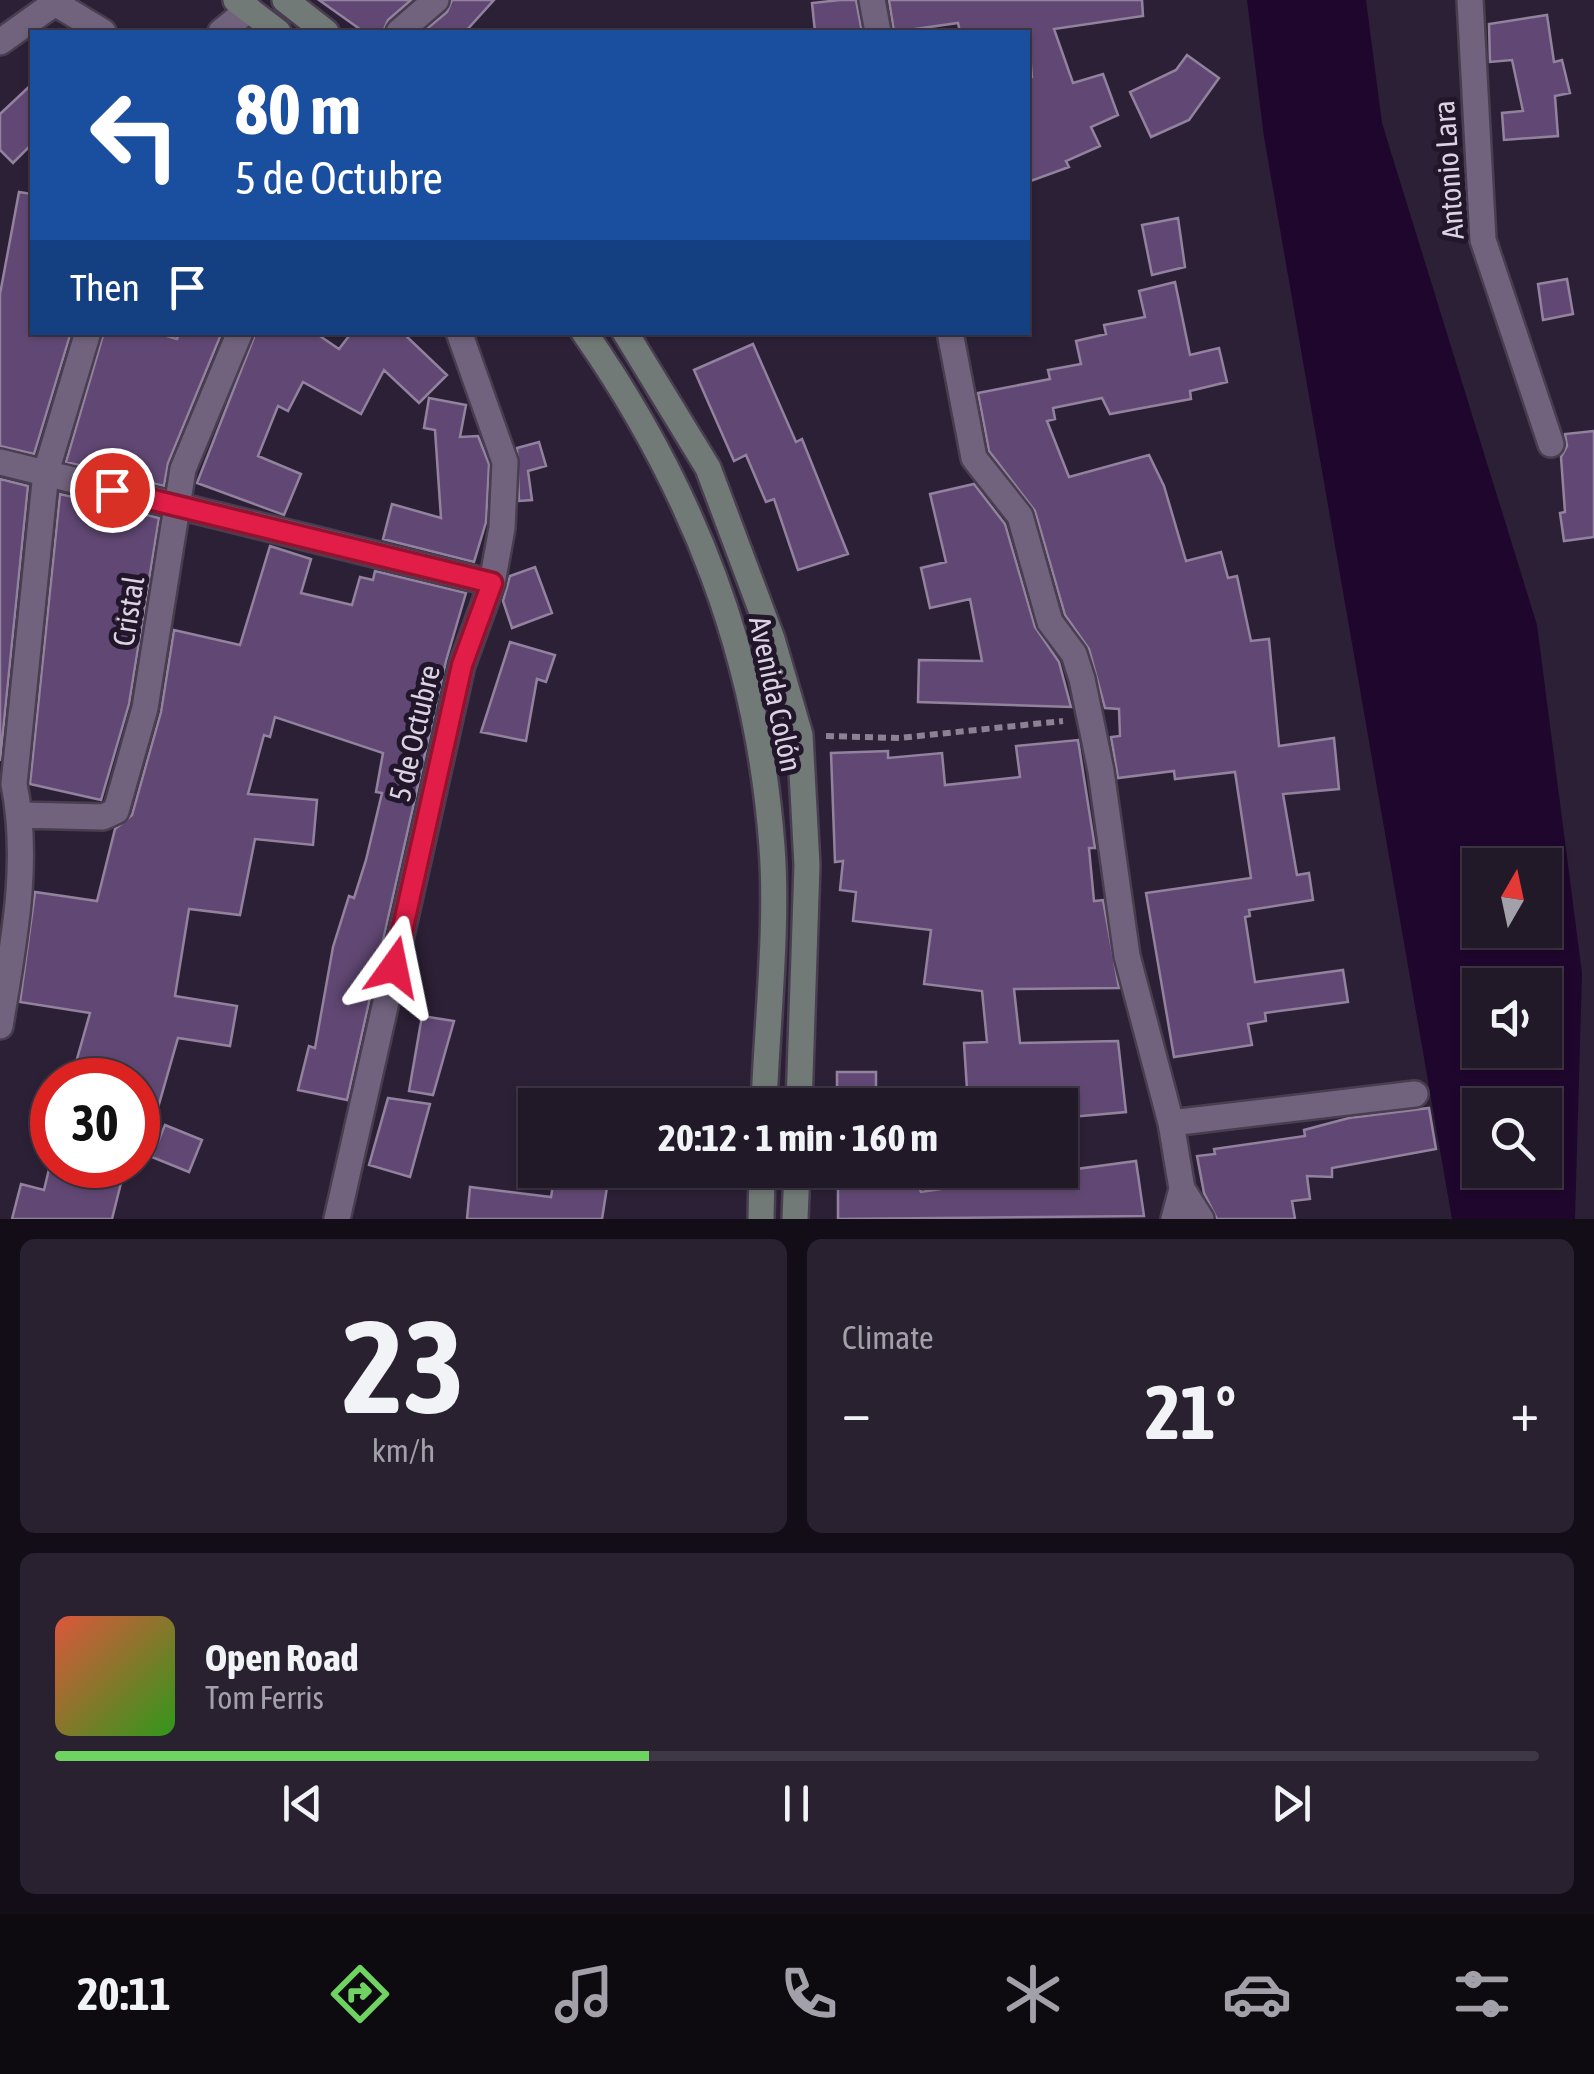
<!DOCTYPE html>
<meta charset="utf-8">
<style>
:root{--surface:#211828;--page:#292130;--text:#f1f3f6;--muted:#a2a0a8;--line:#3e3745;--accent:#6ed360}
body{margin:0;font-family:"Asap Condensed",sans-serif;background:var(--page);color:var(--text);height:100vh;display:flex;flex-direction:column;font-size:38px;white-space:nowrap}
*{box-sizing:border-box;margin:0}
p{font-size:32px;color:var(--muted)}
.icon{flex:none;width:55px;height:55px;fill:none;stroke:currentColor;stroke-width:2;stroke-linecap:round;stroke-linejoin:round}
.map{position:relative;height:1219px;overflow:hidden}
.sheet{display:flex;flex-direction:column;gap:20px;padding:20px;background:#120d16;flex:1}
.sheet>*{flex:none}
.hud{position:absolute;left:30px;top:30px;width:1000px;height:305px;border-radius:0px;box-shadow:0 2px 8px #0004,0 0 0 2px var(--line);background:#1a4fa0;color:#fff;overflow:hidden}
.needle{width:65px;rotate:9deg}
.buttons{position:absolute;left:1462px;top:848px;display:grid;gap:20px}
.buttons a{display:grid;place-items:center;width:100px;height:100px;border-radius:0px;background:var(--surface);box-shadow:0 2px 8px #0004,0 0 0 2px var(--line);font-size:50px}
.speed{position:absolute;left:30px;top:1058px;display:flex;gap:20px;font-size:50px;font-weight:700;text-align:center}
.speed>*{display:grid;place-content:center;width:130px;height:130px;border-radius:50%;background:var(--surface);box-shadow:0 2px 8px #0004,0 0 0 2px var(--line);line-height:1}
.speed .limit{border:15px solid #d22;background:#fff;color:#111}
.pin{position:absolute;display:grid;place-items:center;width:85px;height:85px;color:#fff;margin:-42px;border:5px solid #fff;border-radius:50%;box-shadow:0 2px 10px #0007}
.me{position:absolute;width:110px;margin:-55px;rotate:12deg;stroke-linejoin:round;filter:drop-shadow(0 0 8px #0008)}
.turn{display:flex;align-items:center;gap:35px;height:210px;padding:0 40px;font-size:45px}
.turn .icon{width:130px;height:130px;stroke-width:2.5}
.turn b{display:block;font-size:70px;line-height:85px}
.then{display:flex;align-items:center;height:95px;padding:0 40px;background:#0003;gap:20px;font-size:38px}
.big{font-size:75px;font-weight:700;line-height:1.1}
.sheet .tile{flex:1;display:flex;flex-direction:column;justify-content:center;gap:15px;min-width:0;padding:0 35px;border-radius:15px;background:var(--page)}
.sheet .dial{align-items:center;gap:0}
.dial b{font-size:130px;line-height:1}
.song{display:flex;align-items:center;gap:30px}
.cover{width:120px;height:120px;border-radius:15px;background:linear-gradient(135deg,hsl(10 70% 55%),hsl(110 70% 35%))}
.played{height:10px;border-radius:5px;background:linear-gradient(90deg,var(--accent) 40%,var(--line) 40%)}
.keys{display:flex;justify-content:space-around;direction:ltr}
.heat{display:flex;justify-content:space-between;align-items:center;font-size:55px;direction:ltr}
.sheet .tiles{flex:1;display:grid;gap:20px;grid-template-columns:1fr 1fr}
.tile:last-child{grid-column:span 2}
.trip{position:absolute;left:518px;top:1088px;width:560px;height:100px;border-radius:0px;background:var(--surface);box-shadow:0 2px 8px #0004,0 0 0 2px var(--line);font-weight:700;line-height:100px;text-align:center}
.dock{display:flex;height:160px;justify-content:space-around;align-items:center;background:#0d0a10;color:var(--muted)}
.dock .icon{width:70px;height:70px}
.dock .selected{color:var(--accent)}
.dock b{font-size:45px;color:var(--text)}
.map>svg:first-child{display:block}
.water{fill:#1f062d;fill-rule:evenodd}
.building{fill:#614874;stroke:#92829e;stroke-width:2.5}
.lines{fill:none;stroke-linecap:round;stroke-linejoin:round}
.minor-casing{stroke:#483e50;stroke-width:30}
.secondary-casing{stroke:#483e50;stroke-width:30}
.path{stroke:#8c8294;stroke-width:6;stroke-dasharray:8 5;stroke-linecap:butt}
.minor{stroke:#71637d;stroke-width:25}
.secondary{stroke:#717a77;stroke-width:25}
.route-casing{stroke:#92132f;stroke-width:25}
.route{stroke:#e11d48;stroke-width:18}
.labels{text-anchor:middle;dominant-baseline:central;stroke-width:10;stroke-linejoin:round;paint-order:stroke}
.street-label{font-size:30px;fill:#dbd3e1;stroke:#22162b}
</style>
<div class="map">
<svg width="1594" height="1219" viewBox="0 0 1594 1219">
<rect width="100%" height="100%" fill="#2c2036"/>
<path class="water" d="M1247,0H1366L1382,123L1537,625L1582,973L1575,1219H1452L1264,137ZM1480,865H1545V930H1480ZM1480,985H1545V1050H1480ZM1480,1105H1545V1170H1480Z"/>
<path class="building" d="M319,0H411L388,20L383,32H364Z
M452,0H494L465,32H423L447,12Z
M840,0H856L862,32H815L812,3Z
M889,0H1142L1143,16L1054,29L1073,83L1103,74L1118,115L1091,127L1100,146L1066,161L1069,167L1028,182V79L1032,77L1028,32H960L958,23L894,32Z
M1547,15L1554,62L1562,60L1570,93L1555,96L1558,136L1504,140L1502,113L1523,111L1512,60L1490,62L1489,24Z
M1187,55L1219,78L1189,120L1151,137L1130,92L1176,70Z
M32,84V144L13,163L0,150V114Z
M19,192L32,194V332H71L34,454L0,446V294Z
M1178,218L1185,267L1152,275L1142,225Z
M1567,279L1573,314L1543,320L1538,284Z
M1175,282L1190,355L1219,348L1227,382L1190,391L1191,399L1110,414L1102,398L1053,408L1055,419L1047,421L1069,477L1149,455L1164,486L1186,561L1221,552L1228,578L1237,576L1251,641L1269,639L1279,746L1334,738L1339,789L1283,794L1297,875L1309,873L1313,900L1249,910L1250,916L1245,917L1255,982L1343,970L1348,1002L1265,1013L1266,1021L1248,1024L1252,1045L1174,1057L1146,893L1251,878L1235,772L1175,779L1174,771L1118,778L1111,737L1120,736L1119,709L1105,708L1089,649L1065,615L1035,511L989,451L978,393L1050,379L1048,370L1081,364L1076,341L1106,334L1104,325L1145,317L1139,291Z
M104,332H153L177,339L180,332H222L168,463L164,486L66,462Z
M256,332H314L339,349L352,332H402L447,375L419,403L384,370L361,414L303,382L288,411L278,406L258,456L301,474L284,515L197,483Z
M753,344L796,442L802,439L848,554L798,570L774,499L766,502L746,455L734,461L694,370Z
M429,398L466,405L460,437L478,436L489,464L486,522L474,562L383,539L392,504L441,518L435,430L424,428Z
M1594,431V537L1564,541L1560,513L1565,512L1561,457L1567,446L1565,434Z
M539,442L546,466L528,471L532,500L519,501L517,448Z
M0,479L28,486L0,761Z
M974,484L1005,524L1035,627L1059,662L1071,707L918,702L919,660L982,661L970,599L930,608L921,568L946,562L930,494Z
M60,494L159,518L129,704L101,800L30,784Z
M270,546L311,559L301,593L352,605L360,577L373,580L375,571L466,593L446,661L347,1100L298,1090L309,1046L315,1048L333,947L349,896L354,898L366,860L382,793L376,792L383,753L275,717L270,737L264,735L248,794L317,800L313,845L255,839L240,915L189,909L175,996L237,1006L230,1046L178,1038L145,1153L138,1152V1080H71L90,1013L20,1002L35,892L97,901L115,829L132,815L161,712L174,630L240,645Z
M535,567L552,613L512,628L503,601L510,576Z
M510,642L555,655L546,682L537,679L526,741L481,732Z
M1078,740L1095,848H1089L1094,901L1103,900L1119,988L1014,989L1020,1043L1118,1041L1126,1112L1060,1118V1105H968L964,1043L987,1042L982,991L924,984L931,930L853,921L856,892L840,890L843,861L835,862L831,753L888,751V758L942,753L945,785L1020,777L1016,746Z
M422,1016L454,1021L433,1095L409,1091Z
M837,1072H876V1105H837Z
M388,1098L430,1104L410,1177L369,1165Z
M1429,1108L1436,1149L1332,1168V1177L1307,1176L1310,1199L1292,1201L1295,1219H1217L1204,1193L1197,1156L1215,1154L1214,1149L1305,1136L1304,1130L1349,1118Z
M165,1125L202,1140L189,1172L152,1157Z
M1136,1161L1144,1216L838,1219V1174L914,1176L921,1192L969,1185L967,1175L990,1170H1038L1039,1174Z
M50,1165H83L123,1175L112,1219H12L21,1184L44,1190Z
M555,1173L608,1181L602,1219H467L470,1187L551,1197Z"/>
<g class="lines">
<g class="minor-casing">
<path id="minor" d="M872,0L878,32
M1470,0L1483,240L1551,444
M55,3L103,32
M221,32L249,9
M399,32L436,0
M0,42L59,0
M459,332L505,462L502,528L492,583
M950,332L974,458L1020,516L1050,622L1074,654L1082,679L1101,771L1127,956L1171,1123L1182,1189L1174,1219
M0,462L492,583L462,665L337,1219
M20,815L103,817L116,811L145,708L183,469L240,332
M0,1026C13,946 30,864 14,784L46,472L88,332
M1171,1123L1415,1094
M1182,1189L1201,1219"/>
</g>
<g class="secondary-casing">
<path id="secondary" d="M236,0L278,32
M285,0L326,32
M584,332C693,488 758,656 772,847C778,926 767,1024 764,1105
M625,332L708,468L772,639L800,735L807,865L799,1105
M761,1219L762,1170
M795,1219L797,1170"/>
</g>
<path class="path" d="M826,736L899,738L1063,721"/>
<use href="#minor" class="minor"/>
<use href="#secondary" class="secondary"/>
</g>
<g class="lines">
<g class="route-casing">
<path id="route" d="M112,490L492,583L462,665L394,967"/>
</g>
<use href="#route" class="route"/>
</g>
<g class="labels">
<g class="street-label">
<text transform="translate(1448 170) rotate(-94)">Antonio Lara</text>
<text transform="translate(128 611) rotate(-81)">Cristal</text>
<text transform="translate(776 694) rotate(78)">Avenida Colón</text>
<text transform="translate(414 733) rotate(-77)">5 de Octubre</text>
</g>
</g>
</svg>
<div class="buttons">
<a><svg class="needle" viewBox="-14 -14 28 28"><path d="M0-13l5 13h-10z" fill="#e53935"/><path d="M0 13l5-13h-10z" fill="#a2a0a8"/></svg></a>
<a><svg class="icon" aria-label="sound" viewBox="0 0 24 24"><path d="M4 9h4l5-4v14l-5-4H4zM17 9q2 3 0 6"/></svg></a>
<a><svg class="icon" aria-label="search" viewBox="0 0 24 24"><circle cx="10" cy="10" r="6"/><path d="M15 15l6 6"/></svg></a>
</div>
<div class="speed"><div class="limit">30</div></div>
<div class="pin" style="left:112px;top:490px;background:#d93025"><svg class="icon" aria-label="arrive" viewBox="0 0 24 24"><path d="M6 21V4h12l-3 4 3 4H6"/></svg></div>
<svg class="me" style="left:394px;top:967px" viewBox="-20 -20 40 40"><path d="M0-17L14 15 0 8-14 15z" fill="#e11d48" stroke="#fff" stroke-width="4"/></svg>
<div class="trip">20:12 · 1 min · 160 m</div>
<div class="hud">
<div class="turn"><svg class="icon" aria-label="left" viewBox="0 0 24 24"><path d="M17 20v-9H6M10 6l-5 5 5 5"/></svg><div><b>80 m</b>5 de Octubre</div></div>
<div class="then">Then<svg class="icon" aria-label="arrive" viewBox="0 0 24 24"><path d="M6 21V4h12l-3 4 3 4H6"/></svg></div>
</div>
</div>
<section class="sheet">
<div class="tiles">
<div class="tile dial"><b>23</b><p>km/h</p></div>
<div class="tile"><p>Climate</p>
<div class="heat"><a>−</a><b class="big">21°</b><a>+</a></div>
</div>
<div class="tile">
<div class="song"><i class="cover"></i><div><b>Open Road</b><p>Tom Ferris</p></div></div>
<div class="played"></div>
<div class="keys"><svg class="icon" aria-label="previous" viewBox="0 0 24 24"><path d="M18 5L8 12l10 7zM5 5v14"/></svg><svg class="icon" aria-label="pause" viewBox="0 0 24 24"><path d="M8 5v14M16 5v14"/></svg><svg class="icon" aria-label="next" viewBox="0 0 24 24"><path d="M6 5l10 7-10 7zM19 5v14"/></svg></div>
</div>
</div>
</section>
<nav class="dock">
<b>20:11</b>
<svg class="icon selected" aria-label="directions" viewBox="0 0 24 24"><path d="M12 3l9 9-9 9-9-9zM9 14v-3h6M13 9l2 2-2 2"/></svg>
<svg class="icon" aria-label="music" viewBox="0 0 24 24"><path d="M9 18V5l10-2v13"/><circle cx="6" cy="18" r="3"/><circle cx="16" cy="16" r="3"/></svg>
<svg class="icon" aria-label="phone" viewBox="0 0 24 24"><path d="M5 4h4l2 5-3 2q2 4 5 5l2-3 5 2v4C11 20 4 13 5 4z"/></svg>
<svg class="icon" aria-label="climate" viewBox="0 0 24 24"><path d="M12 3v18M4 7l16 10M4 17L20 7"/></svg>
<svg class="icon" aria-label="car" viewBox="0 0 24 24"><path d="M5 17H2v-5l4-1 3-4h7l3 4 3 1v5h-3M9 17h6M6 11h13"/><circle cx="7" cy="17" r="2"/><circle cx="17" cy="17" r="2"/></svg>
<svg class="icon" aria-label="filters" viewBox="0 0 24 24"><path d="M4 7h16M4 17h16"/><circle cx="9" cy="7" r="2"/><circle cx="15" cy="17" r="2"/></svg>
</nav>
